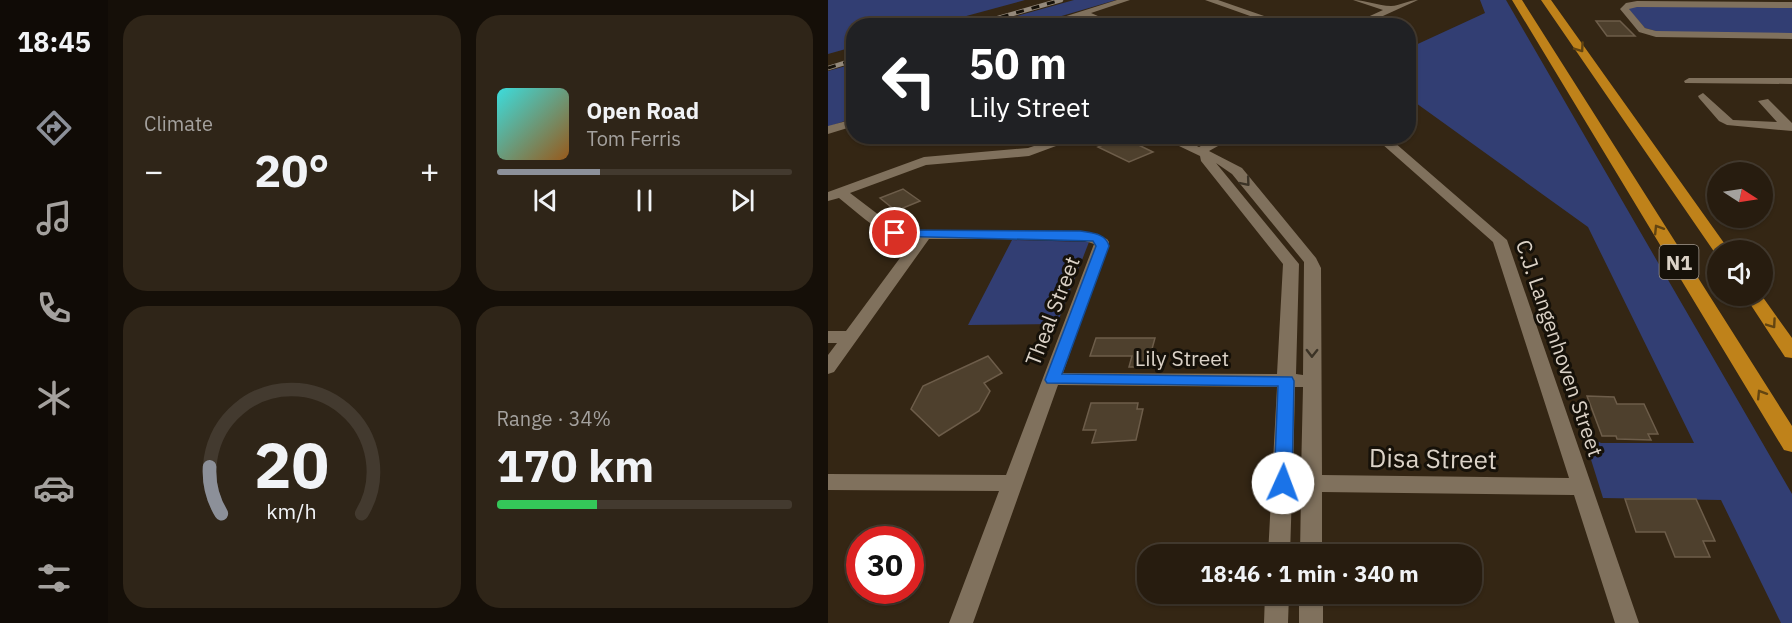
<!DOCTYPE html>
<meta charset="utf-8">
<style>
:root{--surface:#271c0f;--page:#2f2518;--text:#f1f3f6;--muted:#a4a19e;--line:#433a2f;--accent:#8c9099}
body{margin:0;font-family:"IBM Plex Sans",sans-serif;background:var(--page);color:var(--text);height:100vh;display:flex;flex-direction:column;font-size:22px;white-space:nowrap}
*{box-sizing:border-box;margin:0}
p{font-size:20px;color:var(--muted)}
.icon{flex:none;width:33px;height:33px;fill:none;stroke:currentColor;stroke-width:2;stroke-linecap:round;stroke-linejoin:round}
.map{position:relative;flex:1;overflow:hidden}
.side{display:flex;flex-direction:column;gap:15px;padding:15px;background:#150f08;width:720px}
.side>*{flex:none}
.banner{position:absolute;left:18px;top:18px;width:570px;height:126px;border-radius:24px;box-shadow:0 2px 4px #0004,0 0 0 2px var(--line);background:#202124;color:#fff;overflow:hidden}
.needle{width:39px;rotate:102deg}
.buttons{position:absolute;left:879px;top:162px;display:grid;gap:12px}
.buttons a{display:grid;place-items:center;width:66px;height:66px;border-radius:50%;background:var(--surface);box-shadow:0 2px 4px #0004,0 0 0 2px var(--line);font-size:30px}
.speed{position:absolute;left:18px;top:526px;display:flex;gap:12px;font-size:30px;font-weight:700;text-align:center}
.speed>*{display:grid;place-content:center;width:78px;height:78px;border-radius:50%;background:var(--surface);box-shadow:0 2px 4px #0004,0 0 0 2px var(--line);line-height:1}
.speed .limit{border:9px solid #d22;background:#fff;color:#111}
.pin{position:absolute;display:grid;place-items:center;width:51px;height:51px;color:#fff;margin:-26px;border:3px solid #fff;border-radius:50%;box-shadow:0 2px 6px #0007}
.me{position:absolute;width:66px;margin:-33px;rotate:2deg;stroke-linejoin:round;filter:drop-shadow(0 0 4px #0008)}
.turn{display:flex;align-items:center;gap:21px;height:126px;padding:0 24px;font-size:27px}
.turn .icon{width:78px;height:78px;stroke-width:2.5}
.turn b{display:block;font-size:42px;line-height:51px}
.big{font-size:45px;font-weight:700;line-height:1.1}
.side .widget{flex:1;display:flex;flex-direction:column;justify-content:center;gap:9px;min-width:0;padding:0 21px;border-radius:24px;background:var(--page)}
.side .dial{align-items:center;gap:0}
.dial svg{height:156px;overflow:visible;fill:none;stroke:var(--line);stroke-width:7;stroke-linecap:round;text-anchor:middle}
.dial text{fill:var(--text);stroke:none}
.song{display:flex;align-items:center;gap:18px}
.cover{width:72px;height:72px;border-radius:9px;background:linear-gradient(135deg,hsl(180 70% 55%),hsl(30 70% 35%))}
.played{height:6px;border-radius:3px;background:linear-gradient(90deg,var(--accent) 35%,var(--line) 35%)}
.keys{display:flex;justify-content:space-around;direction:ltr}
.heat{display:flex;justify-content:space-between;align-items:center;font-size:33px;direction:ltr}
.charge{height:9px;border-radius:4px;background:linear-gradient(90deg,#34c759 34%,var(--line) 0)}
.side .tiles{flex:1;display:grid;gap:15px;grid-template-columns:repeat(2,1fr)}
.trip{position:absolute;left:309px;top:544px;width:345px;height:60px;border-radius:24px;background:var(--surface);box-shadow:0 2px 4px #0004,0 0 0 2px var(--line);font-weight:700;line-height:60px;text-align:center}
main{display:flex;flex:1;min-height:0}
.menu{display:flex;flex-direction:column;width:108px;justify-content:space-around;align-items:center;background:#100b06;color:var(--muted)}
.menu .icon{width:42px;height:42px}
.menu .on{color:var(--accent)}
.menu b{font-size:27px;color:var(--text)}
.map>svg:first-child{display:block}
.green{fill:#323e73}
.building{fill:#4e402d;stroke:#6d5d4a;stroke-width:1.5}
.lines{fill:none;stroke-linecap:round;stroke-linejoin:round}
.minor{fill:#80715d;fill-rule:evenodd}
.motorway{fill:#bf821a;fill-rule:evenodd}
.rail-casing{stroke:#94897b;stroke-width:4.5}
.rail{stroke:#161109;stroke-width:3;stroke-dasharray:8;stroke-linecap:butt}
.oneway{stroke:#624411}
.oneway2{stroke:#3b3326}
.route{fill:#1a73e8;stroke:#114b97;stroke-width:1.5}
.labels{text-anchor:middle;dominant-baseline:central;stroke-width:6;stroke-linejoin:round;paint-order:stroke}
.shield{fill:#161109;stroke:#a0988e;stroke-width:1.5}
.shield-label{font-size:20px;font-weight:bold;fill:#dbd2c7}
.street-label{font-size:21px;fill:#dbd2c7;stroke:#161109}
.near-street-label{font-size:26px;fill:#dbd2c7;stroke:#161109}
</style>
<main>
<nav class="menu">
<b>18:45</b>
<svg class="icon on" aria-label="directions" viewBox="0 0 24 24"><path d="M12 3l9 9-9 9-9-9zM9 14v-3h6M13 9l2 2-2 2"/></svg>
<svg class="icon" aria-label="music" viewBox="0 0 24 24"><path d="M9 18V5l10-2v13"/><circle cx="6" cy="18" r="3"/><circle cx="16" cy="16" r="3"/></svg>
<svg class="icon" aria-label="phone" viewBox="0 0 24 24"><path d="M5 4h4l2 5-3 2q2 4 5 5l2-3 5 2v4C11 20 4 13 5 4z"/></svg>
<svg class="icon" aria-label="climate" viewBox="0 0 24 24"><path d="M12 3v18M4 7l16 10M4 17L20 7"/></svg>
<svg class="icon" aria-label="car" viewBox="0 0 24 24"><path d="M5 17H2v-5l4-1 3-4h7l3 4 3 1v5h-3M9 17h6M6 11h13"/><circle cx="7" cy="17" r="2"/><circle cx="17" cy="17" r="2"/></svg>
<svg class="icon" aria-label="filters" viewBox="0 0 24 24"><path d="M4 7h16M4 17h16"/><circle cx="9" cy="7" r="2"/><circle cx="15" cy="17" r="2"/></svg>
</nav>
<section class="side">
<div class="tiles">
<div class="widget"><p>Climate</p>
<div class="heat"><a>−</a><b class="big">20°</b><a>+</a></div>
</div>
<div class="widget">
<div class="song"><i class="cover"></i><div><b>Open Road</b><p>Tom Ferris</p></div></div>
<div class="played"></div>
<div class="keys"><svg class="icon" aria-label="previous" viewBox="0 0 24 24"><path d="M18 5L8 12l10 7zM5 5v14"/></svg><svg class="icon" aria-label="pause" viewBox="0 0 24 24"><path d="M8 5v14M16 5v14"/></svg><svg class="icon" aria-label="next" viewBox="0 0 24 24"><path d="M6 5l10 7-10 7zM19 5v14"/></svg></div>
</div>
<div class="widget dial"><svg viewBox="0 0 100 80">
<path d="M14 69A42 42 0 1 1 86 69"/>
<path d="M14 69A42 42 0 0 1 8 45" stroke="#8c9099"/>
<text x="50" y="56" font-size="32" font-weight="700">20</text>
<text x="50" y="72" font-size="11">km/h</text>
</svg></div>
<div class="widget"><p>Range · 34%</p><b class="big">170 km</b><div class="charge"></div></div>
</div>
</section>
<div class="map">
<svg width="964" height="623" viewBox="0 0 964 623">
<rect width="100%" height="100%" fill="#342614"/>
<path class="green" d="M0,0H197L105,25L26,26L25,47L0,54Z
M246,0H288L203,25H157Z
M652,0H678L964,494V623H953L893,500L775,498L755,434L773,443H866L760,227L581,98V48L657,13Z
M802,6H964V34H838L817,28L801,10Z
M25,64V118L0,127V71Z
M184,240L261,242L229,324L140,325Z"/>
<path class="building" d="M768,21H792L807,36H779Z
M294,137L325,152L301,162L270,147Z
M75,189L92,201L68,211L52,198Z
M268,338H327L319,367H301L304,356H262Z
M160,356L174,373L156,383L162,391L151,411L111,436L83,409L95,386Z
M759,396L786,397L789,404H816L830,434H820L823,440L789,439L788,436H774Z
M263,403H310L309,409H315L308,440L264,443L268,430H255Z
M797,499H868L887,541H875L882,557H847L837,532H808Z"/>
<g class="lines">
<path class="minor" d="M289,0H302L263,13L293,26C277,26 268,17 255,16C246,15 223,26 207,26Z
M377,0H390L465,26H450Z
M525,0C538,0 550,6 563,6C572,6 580,0 590,0L533,26H520L555,10Z
M809,1L964,2V8L809,7L801,9L817,28L828,31L964,33V39L828,37L811,32L792,9L798,3Z
M861,78H964V84L857,83L856,81Z
M875,93L905,120L949,122L930,101L940,99L964,123V131L899,125L891,121L871,98L870,96Z
M26,119V126L0,134V126Z
M95,136H110L116,142L110,146Z
M236,136H255L201,156L98,165L22,193L68,228L76,231H252L279,239L281,242L235,373L449,374L455,264L373,161L372,156L330,136H347L371,147L391,136H408L381,151L414,168L488,258L493,268L494,475L741,478L665,242L545,136H559L679,240L811,623H787L746,495L494,492V555H472L473,492L464,491L462,555H440L449,387L230,385L145,623H121L171,491L0,490V474L178,475L266,244L251,239H101L6,372L0,374V355L9,343H0V331H18L86,239C55,239 34,216 11,198L0,201V192L96,157L200,148ZM388,163L404,174L476,262L475,375L468,374L471,264ZM467,387H475L473,475H465Z
M437,594H461L460,623H436Z
M471,594H495V623H471Z"/>
<path class="motorway" d="M684,0H694L964,426V452L956,450Z
M713,0H723L901,250H890V254L887,253Z
M917,296H934L964,338V358L957,357Z"/>
<g class="rail-casing">
<path id="rail" d="M142,26L233,0
M0,68L26,60"/>
</g>
<use href="#rail" class="rail"/>
</g>
<defs><path id="oneway-chevron" d="M-2-3.5L2.5 0L-2 3.5" fill="none" stroke-width="1.6" stroke-linecap="round" stroke-linejoin="round" transform="scale(1.5)"/></defs>
<g class="oneway">
<use href="#oneway-chevron" transform="translate(752 48) rotate(55)"/>
<use href="#oneway-chevron" transform="translate(830 229) rotate(-122)"/>
<use href="#oneway-chevron" transform="translate(944 324) rotate(55)"/>
<use href="#oneway-chevron" transform="translate(933 394) rotate(-122)"/>
</g>
<g class="oneway2">
<use href="#oneway-chevron" transform="translate(418 182) rotate(50)"/>
<use href="#oneway-chevron" transform="translate(484 353) rotate(91)"/>
</g>
<path class="route" d="M67,230L252,231C263,233 278,233 281,246L234,374L464,377L466,381L464,483L461,488H449L446,483L450,386L219,383L217,380L268,246L265,241L63,236V231Z"/>
<g class="labels">
<rect class="shield" x="831.5" y="245" width="39" height="34" rx="4.5"/>
<g class="shield-label">
<text x="851" y="262">N1</text>
</g>
<g class="street-label">
<text transform="translate(224 311) rotate(-69)">Theal Street</text>
<text transform="translate(732 348) rotate(71)">C.J. Langenhoven Street</text>
<text x="354" y="358">Lily Street</text>
</g>
<g class="near-street-label">
<text transform="translate(605 458) rotate(1)">Disa Street</text>
</g>
</g>
</svg>
<div class="buttons">
<a><svg class="needle" viewBox="-14 -14 28 28"><path d="M0-13l5 13h-10z" fill="#e53935"/><path d="M0 13l5-13h-10z" fill="#a4a19e"/></svg></a>
<a><svg class="icon" aria-label="sound" viewBox="0 0 24 24"><path d="M4 9h4l5-4v14l-5-4H4zM17 9q2 3 0 6"/></svg></a>
</div>
<div class="speed"><div class="limit">30</div></div>
<div class="pin" style="left:67px;top:233px;background:#d93025"><svg class="icon" aria-label="arrive" viewBox="0 0 24 24"><path d="M6 21V4h12l-3 4 3 4H6"/></svg></div>
<svg class="me" style="left:455px;top:483px" viewBox="-20 -20 40 40"><circle r="19" fill="#fff"/><path d="M0-13L10 11 0 6-10 11z" fill="#1a73e8"/></svg>
<div class="trip">18:46 · 1 min · 340 m</div>
<div class="banner">
<div class="turn"><svg class="icon" aria-label="left" viewBox="0 0 24 24"><path d="M17 20v-9H6M10 6l-5 5 5 5"/></svg><div><b>50 m</b>Lily Street</div></div>
</div>
</div>
</main>
